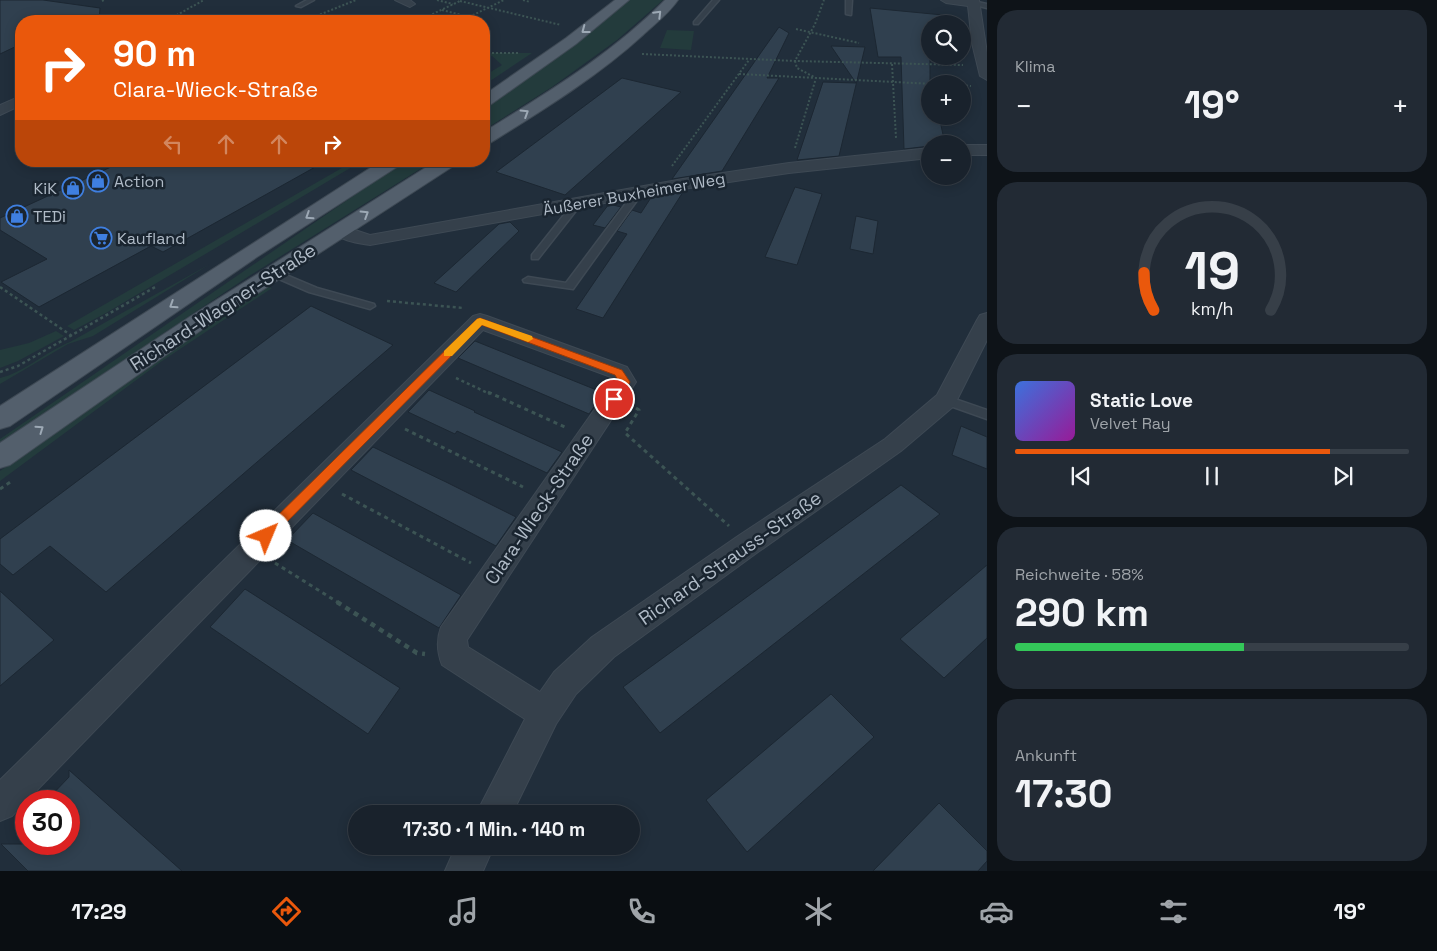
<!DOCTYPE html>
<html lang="de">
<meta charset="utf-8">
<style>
:root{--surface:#19222c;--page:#222a34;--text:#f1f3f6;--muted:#9fa4a9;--line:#373f48;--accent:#ea580c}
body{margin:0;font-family:"Space Grotesk",sans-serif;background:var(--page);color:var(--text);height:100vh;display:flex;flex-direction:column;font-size:19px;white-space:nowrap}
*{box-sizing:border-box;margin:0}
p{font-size:16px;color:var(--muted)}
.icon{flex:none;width:28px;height:28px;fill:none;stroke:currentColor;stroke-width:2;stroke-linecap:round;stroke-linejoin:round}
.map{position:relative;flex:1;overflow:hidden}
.drawer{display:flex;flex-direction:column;gap:10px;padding:10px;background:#0e1318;width:450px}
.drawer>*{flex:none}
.hud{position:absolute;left:15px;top:15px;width:475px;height:152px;border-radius:20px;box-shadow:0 2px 12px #0003,0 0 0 1px var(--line);background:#ea580c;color:#fff;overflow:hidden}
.fabs{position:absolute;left:921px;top:15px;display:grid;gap:10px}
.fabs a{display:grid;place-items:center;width:50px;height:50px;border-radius:50%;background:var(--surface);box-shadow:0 2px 12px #0003,0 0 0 1px var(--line);font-size:25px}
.speed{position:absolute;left:15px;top:790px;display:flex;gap:10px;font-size:25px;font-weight:700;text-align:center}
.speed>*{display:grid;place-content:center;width:65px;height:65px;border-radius:50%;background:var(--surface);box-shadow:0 2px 12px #0003,0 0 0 1px var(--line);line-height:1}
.speed .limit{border:8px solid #d22;background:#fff;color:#111}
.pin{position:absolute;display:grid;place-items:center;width:42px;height:42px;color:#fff;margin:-21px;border:2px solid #fff;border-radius:50%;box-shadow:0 1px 5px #0007}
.me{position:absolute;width:55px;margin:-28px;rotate:45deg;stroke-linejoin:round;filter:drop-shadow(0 0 4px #0008)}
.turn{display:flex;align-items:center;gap:18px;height:105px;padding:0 15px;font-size:22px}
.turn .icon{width:65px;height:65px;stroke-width:2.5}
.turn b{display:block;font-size:35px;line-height:42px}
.lanes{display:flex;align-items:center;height:48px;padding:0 15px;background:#0003;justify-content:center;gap:25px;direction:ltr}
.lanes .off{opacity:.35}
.big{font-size:38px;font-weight:700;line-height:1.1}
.drawer .tile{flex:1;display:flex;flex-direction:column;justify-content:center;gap:8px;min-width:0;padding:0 18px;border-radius:20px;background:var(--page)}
.drawer .dial{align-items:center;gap:0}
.dial svg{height:130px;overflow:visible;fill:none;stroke:var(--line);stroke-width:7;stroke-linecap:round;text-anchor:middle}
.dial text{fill:var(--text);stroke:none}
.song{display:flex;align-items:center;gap:15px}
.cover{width:60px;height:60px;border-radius:8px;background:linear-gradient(135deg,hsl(220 70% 55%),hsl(300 70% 35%))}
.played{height:5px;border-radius:2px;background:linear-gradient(90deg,var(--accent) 80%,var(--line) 80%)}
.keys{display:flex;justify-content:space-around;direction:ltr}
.heat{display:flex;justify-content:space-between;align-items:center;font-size:28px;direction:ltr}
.charge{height:8px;border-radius:4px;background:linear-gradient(90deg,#34c759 58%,var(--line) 0)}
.trip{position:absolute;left:348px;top:805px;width:292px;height:50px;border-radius:25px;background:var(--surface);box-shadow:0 2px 12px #0003,0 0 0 1px var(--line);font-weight:700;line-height:50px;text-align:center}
.tabs{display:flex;height:80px;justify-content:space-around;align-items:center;background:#0a0e12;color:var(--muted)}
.tabs .icon{width:35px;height:35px}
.tabs .active{color:var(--accent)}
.tabs b{font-size:22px;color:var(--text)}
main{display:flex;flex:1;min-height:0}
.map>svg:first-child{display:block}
.green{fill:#233b3c}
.building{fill:#30404f;stroke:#1c2732}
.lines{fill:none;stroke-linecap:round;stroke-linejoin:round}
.service-casing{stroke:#3e4954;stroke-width:3}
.minor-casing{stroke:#3e4954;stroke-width:2}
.primary-casing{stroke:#3e4954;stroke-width:2}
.path-far3{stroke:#3c5454;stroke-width:2;stroke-dasharray:2 2;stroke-linecap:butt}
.path-far2{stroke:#3c5454;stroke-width:2.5;stroke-dasharray:3 3;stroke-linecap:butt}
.path-far1{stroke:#3c5454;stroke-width:3;stroke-dasharray:4 4;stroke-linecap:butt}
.path{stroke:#3c5454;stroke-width:4.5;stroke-dasharray:5 5;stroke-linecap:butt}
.service{fill:#35404b;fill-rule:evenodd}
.minor{fill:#35404b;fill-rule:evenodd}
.primary{fill:#535f6c;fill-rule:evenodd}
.oneway{stroke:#9da9b5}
.route{fill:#ea580c;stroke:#983908}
.slow{fill:#f59e0b}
.labels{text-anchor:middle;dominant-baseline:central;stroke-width:5;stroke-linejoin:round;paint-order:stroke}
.far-poi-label{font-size:16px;fill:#b0bbc7;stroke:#1a2530;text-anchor:start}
.far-street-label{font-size:16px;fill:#b0bbc7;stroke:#1a2530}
.street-label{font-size:19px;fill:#b0bbc7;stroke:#1a2530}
</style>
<main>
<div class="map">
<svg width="987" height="871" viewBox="0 0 987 871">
<rect width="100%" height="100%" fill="#212e3b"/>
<path class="green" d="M628,0H663L617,40L552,87L484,130V106L572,45Z
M667,30L694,31L691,50L660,48Z
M484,53H532L484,85V76L502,65L492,56L484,55Z
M354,161H362L106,313L74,330L67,326Z
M404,161H433L249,276L0,443V439Z
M210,264L93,336L68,344L0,384V378C23,373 47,351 70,342Z
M267,287L272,288L162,361L0,481V471L158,360Z
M56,331L64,336L18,361L0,368V350L29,343Z"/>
<path class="building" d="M0,0H43L100,8L99,21H21V44L0,54Z
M870,8L943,15L945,24H930V56H950L951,59L930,58V116H939L945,144H930V146L904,149L901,57H878Z
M779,27L789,33L767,78H779L722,171L672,179Z
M831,46L865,47L839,156L797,160L823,82L856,83Z
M622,78L681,92L565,195L496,172Z
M124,161H326L163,252L151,246L39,307L1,282L47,259L0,230V218Z
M795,187L822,194L797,265L765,257Z
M683,192L603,318L576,309L627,234L617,231L632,210L641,213L652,196Z
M609,204L621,207L605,228L593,225Z
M856,216L878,221L873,254L850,249Z
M510,222L519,231L456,292L434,283L499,224Z
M311,306L393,345L106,592L50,546L13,575L0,564V539Z
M475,341L604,393L589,414L458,358Z
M429,390L475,411L474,412L562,452L547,473L457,431L455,434L408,412Z
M961,426L987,437V469L952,455Z
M373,447L446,482L516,517L496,546L351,470Z
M901,485L940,514L660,733L623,687Z
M313,513L461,595L439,628L287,540Z
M987,565V638L944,678L900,639Z
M245,589L400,688L368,734L210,627Z
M0,591L54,640L0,686Z
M831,694L874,737L747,852L706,800Z
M69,770L182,871H28L1,844H69V801H46L69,777Z
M939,803L987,851V861L978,871H873Z"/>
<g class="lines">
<g class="service-casing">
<path id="service" d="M307,0H314L301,7L296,6Z
M713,0H719L698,24H694V22Z
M846,0H852L851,15L846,14Z
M973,1L987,4V8L971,4Z
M639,189L643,192L573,289L524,282L523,280L528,277L566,283L636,190Z
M578,200L582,203L538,259H532V255L575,201Z
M274,270L317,288L374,304L375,306L370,309L309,292L270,275L269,273Z
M946,396L987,410V419L942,403L940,400Z"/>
</g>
<g class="minor-casing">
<path id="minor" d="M395,0H410L415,4L410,7Z
M941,0H979L987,53V80L980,76L972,43L968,6L946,3Z
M21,96V105L0,115V105Z
M962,145H987V155H962Z
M930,148V158L789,173L683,189L370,245C358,243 339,241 331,230L334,226L340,225L370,235L683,179L789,163Z
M987,313V340L954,406L901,451L758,552L614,657L576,694L556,724L512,814H476L525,719L442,665C437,652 436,640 441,627L614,382L611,377L483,330L12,816L0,821V780L473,316L480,314L487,316L627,367L636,382L467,640L468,647L540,692L554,672L592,637L738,536L885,439L937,395L977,320L980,315Z
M456,846H494L483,871H445Z"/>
</g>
<g class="primary-casing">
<path id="primary" d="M615,0H629L576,44L490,105L484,107V95L566,38Z
M665,0H678C669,13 655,24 643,35C597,77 543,110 490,143L484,144V132C548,92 612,54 665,0Z
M381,161H403L400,165L257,257L10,426L0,429V406Z
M436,161H458L455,165L207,326L10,465L0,468V443L191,316Z"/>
</g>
<path class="path-far3" d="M437,0L453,4
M523,0L530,2
M102,1L104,0
M460,1L561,25
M442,10L469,17L504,0
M414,20L418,21L460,1
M166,21L204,0
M341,21L319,15L356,0
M391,21L396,16
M796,29L859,43
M484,53H518
M642,54L795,61L963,65
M892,64L896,138
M739,74L933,84
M962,85L971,86
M795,148L816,78L797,68L795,61L815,24L824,0
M470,166L477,161
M672,166L749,60"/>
<path class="path-far2" d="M0,287L72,336
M387,301L463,308
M0,372L18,366L157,286
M456,378L490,394"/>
<path class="path-far1" d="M488,392L567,428
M636,408L639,410L625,433L729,526
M405,429L523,487
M0,489L12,481
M342,494L471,563
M275,563L339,603"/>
<path class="path" d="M337,602L417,653L425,654"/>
<use href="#service" class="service"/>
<use href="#minor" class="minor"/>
<use href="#primary" class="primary"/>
</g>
<defs><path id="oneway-chevron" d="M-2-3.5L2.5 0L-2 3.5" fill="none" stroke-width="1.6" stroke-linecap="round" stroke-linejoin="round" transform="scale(1.25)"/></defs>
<g class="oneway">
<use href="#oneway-chevron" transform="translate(658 14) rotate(-45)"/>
<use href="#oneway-chevron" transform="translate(585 30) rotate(143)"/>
<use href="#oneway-chevron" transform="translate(525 113) rotate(-32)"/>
<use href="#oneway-chevron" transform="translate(365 214) rotate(-32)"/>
<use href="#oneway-chevron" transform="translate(309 216) rotate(147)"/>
<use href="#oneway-chevron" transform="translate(173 305) rotate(147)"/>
<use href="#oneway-chevron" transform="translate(40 429) rotate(-35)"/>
</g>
<path class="route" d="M480,318L622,370L630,382L618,402H610L608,399L619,382L615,375L482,325L270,539L266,541L261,539L259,536L261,532L477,319Z"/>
<path class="slow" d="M480,318L532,336L533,339L528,342L482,325L452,356H444V351L477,319Z"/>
<defs>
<g id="shop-ring" transform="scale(1.125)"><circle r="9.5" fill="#1a2530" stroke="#3f7fe0" stroke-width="1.5"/><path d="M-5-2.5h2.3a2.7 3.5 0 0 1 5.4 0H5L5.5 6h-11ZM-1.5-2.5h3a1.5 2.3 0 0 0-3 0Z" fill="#3f7fe0"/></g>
<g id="supermarket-ring" transform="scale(1.125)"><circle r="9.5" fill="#1a2530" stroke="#3f7fe0" stroke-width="1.5"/><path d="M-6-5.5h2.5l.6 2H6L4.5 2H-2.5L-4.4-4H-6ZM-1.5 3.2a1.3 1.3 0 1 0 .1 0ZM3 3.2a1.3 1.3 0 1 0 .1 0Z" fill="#3f7fe0"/></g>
</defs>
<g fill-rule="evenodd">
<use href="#shop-ring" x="98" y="181"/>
<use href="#shop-ring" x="73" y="188"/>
<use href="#shop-ring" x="17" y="216"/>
<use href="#supermarket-ring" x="101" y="238"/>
</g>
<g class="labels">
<g class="far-poi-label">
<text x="114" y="181">Action</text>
<text x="57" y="188" text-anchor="end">KiK</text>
<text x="33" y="216">TEDi</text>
<text x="117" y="238">Kaufland</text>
</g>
<g class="far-street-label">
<text transform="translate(634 194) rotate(-10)">Äußerer Buxheimer Weg</text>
</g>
<g class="street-label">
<text transform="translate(223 307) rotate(-33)">Richard-Wagner-Straße</text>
<text transform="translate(539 509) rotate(-56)">Clara-Wieck-Straße</text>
<text transform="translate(730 558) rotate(-35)">Richard-Strauss-Straße</text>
</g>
</g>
</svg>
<div class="fabs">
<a><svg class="icon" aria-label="search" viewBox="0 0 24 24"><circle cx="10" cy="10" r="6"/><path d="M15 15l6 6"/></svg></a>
<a>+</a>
<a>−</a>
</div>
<div class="speed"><div class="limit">30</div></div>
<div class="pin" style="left:614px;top:399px;background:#d93025"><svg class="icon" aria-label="arrive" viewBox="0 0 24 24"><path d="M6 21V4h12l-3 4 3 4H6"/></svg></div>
<svg class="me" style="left:266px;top:536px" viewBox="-20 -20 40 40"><circle r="19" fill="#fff"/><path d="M0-13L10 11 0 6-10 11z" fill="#ea580c"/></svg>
<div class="trip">17:30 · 1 Min. · 140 m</div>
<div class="hud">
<div class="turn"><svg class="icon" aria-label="right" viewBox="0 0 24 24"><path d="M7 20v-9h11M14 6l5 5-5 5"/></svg><div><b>90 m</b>Clara-Wieck-Straße</div></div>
<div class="lanes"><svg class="icon off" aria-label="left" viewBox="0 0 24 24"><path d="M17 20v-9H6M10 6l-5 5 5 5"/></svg><svg class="icon off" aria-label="ahead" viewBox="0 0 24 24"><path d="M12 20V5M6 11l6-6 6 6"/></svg><svg class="icon off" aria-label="ahead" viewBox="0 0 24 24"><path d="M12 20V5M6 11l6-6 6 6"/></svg><svg class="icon" aria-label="right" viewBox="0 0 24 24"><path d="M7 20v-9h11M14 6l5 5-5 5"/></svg></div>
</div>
</div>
<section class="drawer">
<div class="tile"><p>Klima</p>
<div class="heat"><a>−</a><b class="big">19°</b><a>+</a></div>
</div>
<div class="tile dial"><svg viewBox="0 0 100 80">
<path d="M14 69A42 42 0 1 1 86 69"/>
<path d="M14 69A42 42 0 0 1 8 46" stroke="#ea580c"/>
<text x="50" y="56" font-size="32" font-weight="700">19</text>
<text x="50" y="72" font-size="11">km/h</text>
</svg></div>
<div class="tile">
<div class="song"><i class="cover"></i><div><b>Static Love</b><p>Velvet Ray</p></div></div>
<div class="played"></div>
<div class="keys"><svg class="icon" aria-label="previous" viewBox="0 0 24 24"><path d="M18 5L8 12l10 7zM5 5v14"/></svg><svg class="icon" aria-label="pause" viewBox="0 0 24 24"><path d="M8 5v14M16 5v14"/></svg><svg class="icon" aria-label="next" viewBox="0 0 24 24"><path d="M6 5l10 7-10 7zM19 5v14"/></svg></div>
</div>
<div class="tile"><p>Reichweite · 58%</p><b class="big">290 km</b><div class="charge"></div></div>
<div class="tile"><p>Ankunft</p><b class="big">17:30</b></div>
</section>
</main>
<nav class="tabs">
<b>17:29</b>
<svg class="icon active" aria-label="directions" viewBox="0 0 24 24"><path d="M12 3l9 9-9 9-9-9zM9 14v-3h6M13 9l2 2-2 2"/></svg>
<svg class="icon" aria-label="music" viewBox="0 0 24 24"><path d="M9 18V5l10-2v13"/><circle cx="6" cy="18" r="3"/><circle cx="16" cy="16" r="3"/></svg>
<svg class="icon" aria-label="phone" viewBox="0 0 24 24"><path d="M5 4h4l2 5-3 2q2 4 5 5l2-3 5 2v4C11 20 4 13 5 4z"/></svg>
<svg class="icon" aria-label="climate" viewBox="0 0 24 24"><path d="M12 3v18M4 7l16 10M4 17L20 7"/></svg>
<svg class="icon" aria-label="car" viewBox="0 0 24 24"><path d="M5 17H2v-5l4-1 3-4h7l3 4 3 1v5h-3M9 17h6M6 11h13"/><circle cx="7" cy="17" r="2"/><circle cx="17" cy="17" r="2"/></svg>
<svg class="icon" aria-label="filters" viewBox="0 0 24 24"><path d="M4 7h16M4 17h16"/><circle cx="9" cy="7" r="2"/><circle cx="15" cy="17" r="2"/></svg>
<b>19°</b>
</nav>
